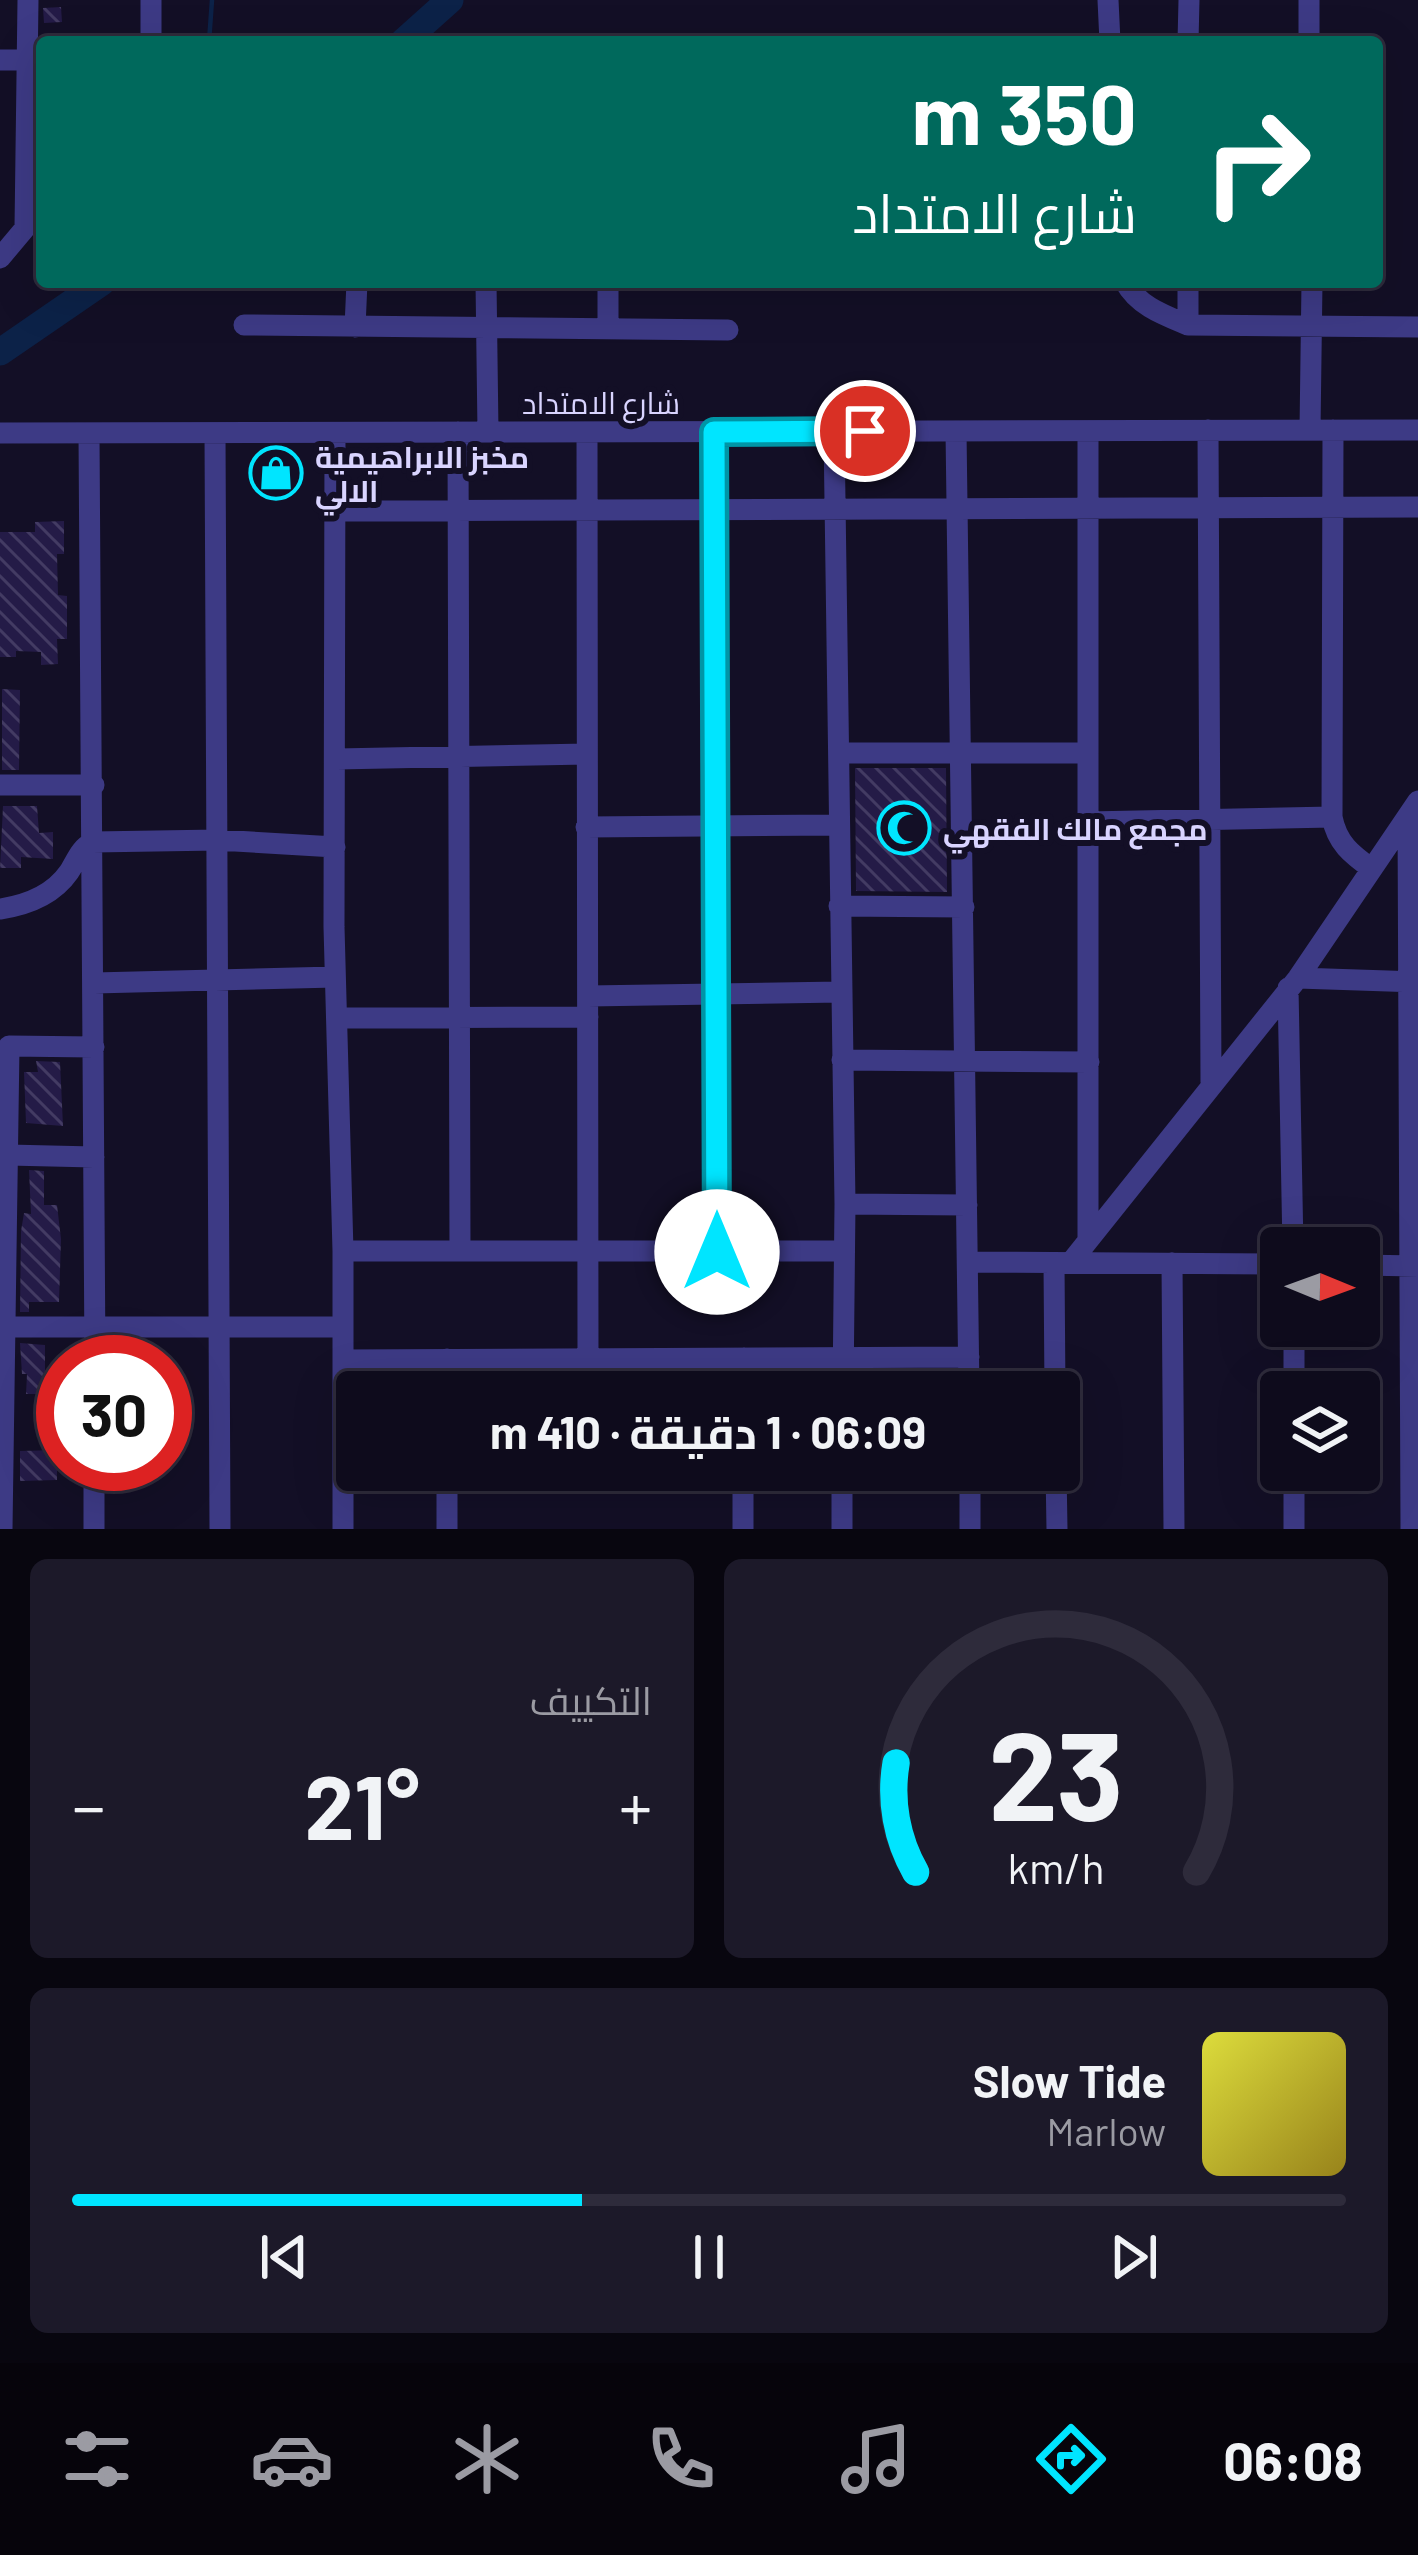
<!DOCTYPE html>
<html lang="ar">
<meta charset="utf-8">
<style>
:root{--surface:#0e0b1c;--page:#1c1929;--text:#f1f3f6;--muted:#9b9ba3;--line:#2e2b3b;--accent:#00e5ff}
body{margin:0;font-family:Barlow,Cairo,sans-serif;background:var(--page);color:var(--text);direction:rtl;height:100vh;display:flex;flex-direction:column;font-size:45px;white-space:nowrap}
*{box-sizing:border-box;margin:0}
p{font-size:39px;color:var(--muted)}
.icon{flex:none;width:66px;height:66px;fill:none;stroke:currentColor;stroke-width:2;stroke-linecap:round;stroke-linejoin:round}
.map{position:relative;height:1529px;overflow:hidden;direction:ltr}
.sheet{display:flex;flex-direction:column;gap:30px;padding:30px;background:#08060f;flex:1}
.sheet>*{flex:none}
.hud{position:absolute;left:36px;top:36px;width:1347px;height:252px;border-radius:12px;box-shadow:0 12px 48px #0002,0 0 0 3px var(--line);direction:rtl;background:#00695c;color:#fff;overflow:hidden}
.needle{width:78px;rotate:91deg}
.tools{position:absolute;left:1260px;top:1227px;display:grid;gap:24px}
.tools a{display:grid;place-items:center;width:120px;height:120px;border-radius:12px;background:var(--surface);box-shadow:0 12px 48px #0002,0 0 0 3px var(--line);font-size:60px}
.speed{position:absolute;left:36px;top:1335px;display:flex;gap:24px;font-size:60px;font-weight:700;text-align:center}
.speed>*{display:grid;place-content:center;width:156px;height:156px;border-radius:50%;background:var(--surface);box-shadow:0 12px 48px #0002,0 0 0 3px var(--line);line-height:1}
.speed .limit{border:18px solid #d22;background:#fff;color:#111}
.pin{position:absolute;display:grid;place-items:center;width:102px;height:102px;color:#fff;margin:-51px;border:6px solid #fff;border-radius:50%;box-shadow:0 3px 12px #0007}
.me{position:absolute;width:132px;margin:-66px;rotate:0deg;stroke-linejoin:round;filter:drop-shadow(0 0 9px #0008)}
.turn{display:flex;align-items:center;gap:42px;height:252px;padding:0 48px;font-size:54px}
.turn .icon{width:156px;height:156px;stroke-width:2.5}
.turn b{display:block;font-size:84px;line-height:102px}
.big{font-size:90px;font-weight:700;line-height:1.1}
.sheet .card{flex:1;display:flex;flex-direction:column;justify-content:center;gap:18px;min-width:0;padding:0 42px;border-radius:18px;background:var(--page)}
.sheet .dial{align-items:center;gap:0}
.dial svg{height:312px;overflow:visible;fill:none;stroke:var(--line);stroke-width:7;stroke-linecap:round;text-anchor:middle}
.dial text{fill:var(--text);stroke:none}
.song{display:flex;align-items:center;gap:36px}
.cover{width:144px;height:144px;border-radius:18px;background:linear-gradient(135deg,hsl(60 70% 55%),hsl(50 70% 35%))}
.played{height:12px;border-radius:6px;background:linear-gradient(90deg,var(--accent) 40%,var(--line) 40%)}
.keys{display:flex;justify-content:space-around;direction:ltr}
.heat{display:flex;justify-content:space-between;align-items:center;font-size:66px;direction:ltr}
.sheet .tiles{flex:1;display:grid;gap:30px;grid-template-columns:1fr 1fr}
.card:last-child{grid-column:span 2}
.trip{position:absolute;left:336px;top:1371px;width:744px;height:120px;border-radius:12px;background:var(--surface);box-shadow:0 12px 48px #0002,0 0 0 3px var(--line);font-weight:700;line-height:120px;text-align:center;direction:rtl}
.tab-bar{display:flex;height:192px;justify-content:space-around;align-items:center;background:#06040b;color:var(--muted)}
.tab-bar .icon{width:84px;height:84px}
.tab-bar .selected{color:var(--accent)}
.tab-bar b{font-size:54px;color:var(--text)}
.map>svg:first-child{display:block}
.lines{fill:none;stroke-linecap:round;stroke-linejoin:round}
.stream{stroke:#0c2248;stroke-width:4.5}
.river{stroke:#0c2248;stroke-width:27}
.building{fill:url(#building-back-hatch)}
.minor{stroke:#3d3a85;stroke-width:21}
.route-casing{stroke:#0095a6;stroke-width:30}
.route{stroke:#00e5ff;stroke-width:21}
.labels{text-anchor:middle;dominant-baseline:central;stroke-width:12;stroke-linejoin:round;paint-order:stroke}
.street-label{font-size:30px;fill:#d9d4ff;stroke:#130f26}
.poi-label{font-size:30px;font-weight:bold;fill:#d9d4ff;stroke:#130f26;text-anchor:start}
</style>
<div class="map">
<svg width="1418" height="1529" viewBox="0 0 1418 1529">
<defs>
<pattern id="building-back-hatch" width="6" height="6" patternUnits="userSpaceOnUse" patternTransform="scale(3)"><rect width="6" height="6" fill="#241b47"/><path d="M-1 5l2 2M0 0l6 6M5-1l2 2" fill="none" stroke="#433b63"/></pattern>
</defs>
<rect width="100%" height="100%" fill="#130f26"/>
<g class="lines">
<path class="stream" d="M209,42L212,0"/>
<path class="river" d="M403,42L450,0
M0,352L102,282"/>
</g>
<path class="building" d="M61,7L62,22L44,23L43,8Z
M64,521V554H57L58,595L67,596V639H57L58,664L41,665V652L16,651V657H0V532H35V522Z
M2,689L20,690L19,770H2Z
M855,768H946L947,892L856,891Z
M3,806H37L39,833L53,832V859L21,857V868H0Z
M36,1061L60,1062L63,1126L26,1123L24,1072H38Z
M29,1170L44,1171V1205H57L61,1239L59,1302H29V1312H20L21,1231L24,1213L31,1214Z
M20,1343L45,1345V1394H26L27,1374H22Z
M57,1450V1480L20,1481V1451Z"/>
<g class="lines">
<path class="minor" d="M1108,0L1110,42
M1309,0V42
M151,42V0
M1188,42L1189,0
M0,60H28
M25,228L28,0
M0,258L42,208
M486,282L488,432
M608,282V328
M1125,282C1138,306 1164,315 1188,325L1418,327
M244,325L728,330
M1188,325V282
M355,327L357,282
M1208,430L1211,1082
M1310,430L1312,282
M834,431L845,1204L843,1392
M956,431L969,1392
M1088,431V1237
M458,432L460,1251
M587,432L588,1359
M714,432L717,1252
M0,433L1418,430
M215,433L220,1529
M335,433L334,927L343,1251V1529
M89,434L95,1362
M336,511L1418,507
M840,753H1088
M337,759L587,754
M0,785H94
M1332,817L1333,430
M1408,817L1411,1529
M1088,822L1332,817C1337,843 1351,854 1372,869
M586,827L839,825
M839,906L964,907
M0,909C27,905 53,895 69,872C77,860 79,849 93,842L218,840L335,847
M1298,978L1418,982
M94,983L335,977
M1288,988L1293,1248
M588,996L840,992
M337,1018L588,1017
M842,1060L1089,1062
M8,1155L94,1157
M845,1204L967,1205
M343,1251H844
M968,1262L1281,1264
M1071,1262L1298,978L1418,801
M1054,1263L1055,1392
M1172,1263L1174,1529
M1359,1265L1418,1266
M1294,1326V1392
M7,1327H342
M343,1360L969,1357
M447,1392V1359
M744,1392V1358
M970,1470V1529
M1056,1470L1057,1529
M1294,1470V1529
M2,1529L9,1046L94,1047
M94,1529V1464
M447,1529V1470
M743,1529V1470
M842,1529V1470"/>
</g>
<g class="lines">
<g class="route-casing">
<path id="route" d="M717,1252L714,432L865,431"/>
</g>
<use href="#route" class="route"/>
</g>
<defs>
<g id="shop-ring" transform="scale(2.7)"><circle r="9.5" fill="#130f26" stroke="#00e5ff" stroke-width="1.5"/><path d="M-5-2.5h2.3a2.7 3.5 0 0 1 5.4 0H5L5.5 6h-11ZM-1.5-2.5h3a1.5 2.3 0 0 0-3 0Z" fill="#00e5ff"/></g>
<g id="mosque-ring" transform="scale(2.7)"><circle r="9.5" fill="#130f26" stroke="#00e5ff" stroke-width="1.5"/><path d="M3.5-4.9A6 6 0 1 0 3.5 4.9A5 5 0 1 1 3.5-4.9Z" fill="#00e5ff"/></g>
</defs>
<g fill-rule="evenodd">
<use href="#shop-ring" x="276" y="473"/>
<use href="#mosque-ring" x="904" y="828"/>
</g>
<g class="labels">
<g class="street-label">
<text x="601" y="402">شارع الامتداد</text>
</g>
<g class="poi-label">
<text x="315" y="456">مخبز الابراهيمية<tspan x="315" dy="34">الالي</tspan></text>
<text x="943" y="828">مجمع مالك الفقهي</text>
</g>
</g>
</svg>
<div class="tools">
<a><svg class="needle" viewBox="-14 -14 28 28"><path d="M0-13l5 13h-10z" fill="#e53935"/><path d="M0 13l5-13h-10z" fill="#9b9ba3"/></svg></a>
<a><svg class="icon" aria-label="layers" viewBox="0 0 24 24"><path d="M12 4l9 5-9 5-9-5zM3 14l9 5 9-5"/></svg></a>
</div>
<div class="speed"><div class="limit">30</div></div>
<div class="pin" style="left:865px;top:431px;background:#d93025"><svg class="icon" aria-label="arrive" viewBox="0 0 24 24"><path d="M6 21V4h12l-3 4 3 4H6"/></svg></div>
<svg class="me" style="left:717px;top:1252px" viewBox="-20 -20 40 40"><circle r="19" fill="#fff"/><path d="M0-13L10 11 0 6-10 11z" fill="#00e5ff"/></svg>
<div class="trip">06:09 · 1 دقيقة · 410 m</div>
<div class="hud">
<div class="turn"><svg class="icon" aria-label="right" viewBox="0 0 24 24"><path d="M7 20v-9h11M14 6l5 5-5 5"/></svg><div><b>350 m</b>شارع الامتداد</div></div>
</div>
</div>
<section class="sheet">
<div class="tiles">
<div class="card dial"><svg viewBox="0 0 100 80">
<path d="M14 69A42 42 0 1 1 86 69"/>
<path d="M14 69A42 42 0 0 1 9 41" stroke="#00e5ff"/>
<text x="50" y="56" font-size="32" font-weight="700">23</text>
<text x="50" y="72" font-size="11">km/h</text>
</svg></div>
<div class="card"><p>التكييف</p>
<div class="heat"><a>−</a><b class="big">21°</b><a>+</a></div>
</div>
<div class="card">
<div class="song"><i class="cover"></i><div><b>Slow Tide</b><p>Marlow</p></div></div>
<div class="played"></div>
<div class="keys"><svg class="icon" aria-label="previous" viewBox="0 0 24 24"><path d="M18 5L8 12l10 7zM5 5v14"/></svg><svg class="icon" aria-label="pause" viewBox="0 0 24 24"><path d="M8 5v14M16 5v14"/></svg><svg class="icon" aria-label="next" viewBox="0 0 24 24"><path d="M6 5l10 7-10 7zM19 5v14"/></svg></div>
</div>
</div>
</section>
<nav class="tab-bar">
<b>06:08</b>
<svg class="icon selected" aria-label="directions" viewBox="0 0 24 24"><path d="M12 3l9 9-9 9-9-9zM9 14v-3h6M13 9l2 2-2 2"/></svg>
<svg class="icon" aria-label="music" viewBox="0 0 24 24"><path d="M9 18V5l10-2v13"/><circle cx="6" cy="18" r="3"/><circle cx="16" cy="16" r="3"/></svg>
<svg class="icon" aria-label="phone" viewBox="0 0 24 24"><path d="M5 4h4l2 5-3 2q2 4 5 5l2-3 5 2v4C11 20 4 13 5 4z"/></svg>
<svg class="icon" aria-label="climate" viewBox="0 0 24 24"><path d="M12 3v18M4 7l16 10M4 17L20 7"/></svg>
<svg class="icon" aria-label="car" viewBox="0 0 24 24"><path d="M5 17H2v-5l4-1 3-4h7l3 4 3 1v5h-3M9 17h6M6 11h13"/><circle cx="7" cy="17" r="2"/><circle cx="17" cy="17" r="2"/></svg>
<svg class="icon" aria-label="filters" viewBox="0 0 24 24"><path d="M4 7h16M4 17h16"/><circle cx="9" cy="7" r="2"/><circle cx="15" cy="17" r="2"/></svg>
</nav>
